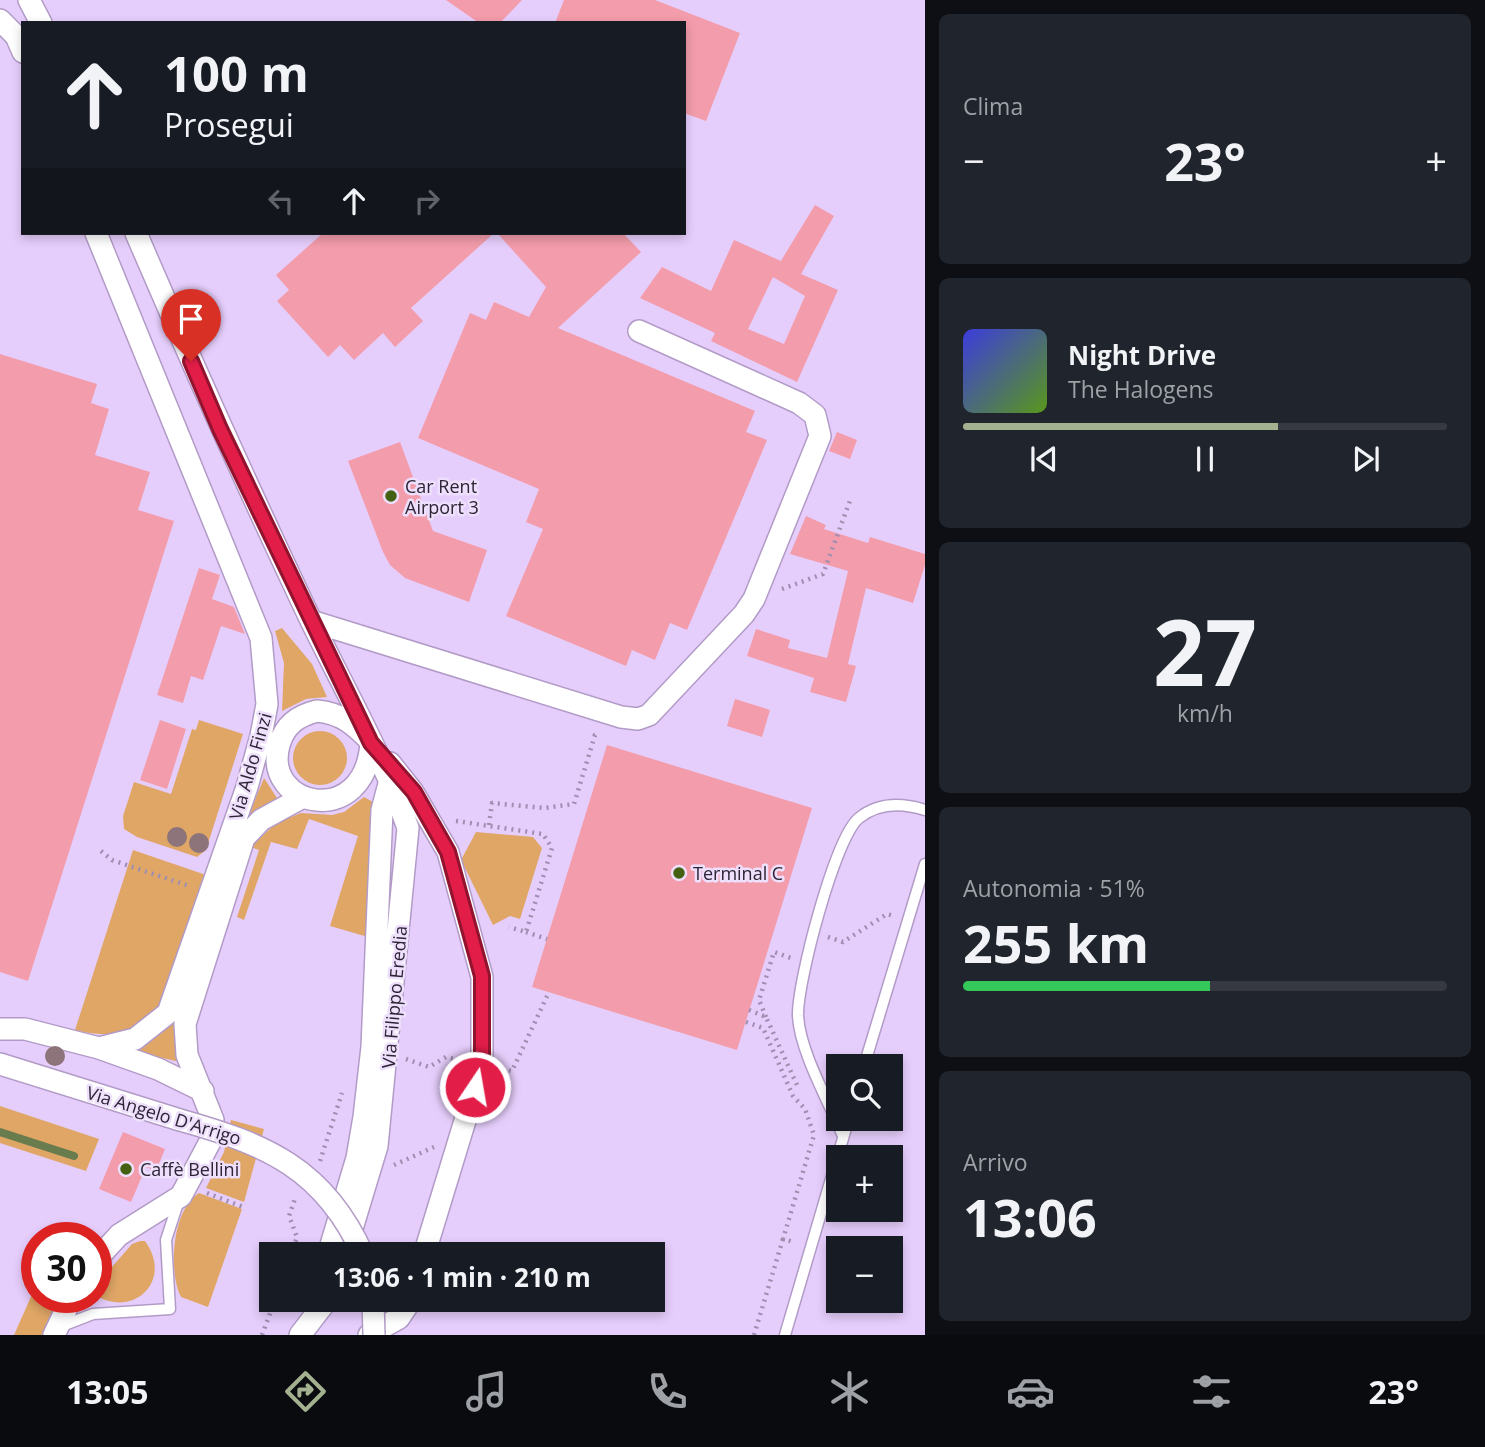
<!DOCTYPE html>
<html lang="it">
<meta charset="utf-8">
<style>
:root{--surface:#171b24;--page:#20242c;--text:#f1f3f6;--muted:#9ea1a6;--line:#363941;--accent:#a3b190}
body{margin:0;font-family:"Open Sans",sans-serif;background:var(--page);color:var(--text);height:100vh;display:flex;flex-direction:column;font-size:26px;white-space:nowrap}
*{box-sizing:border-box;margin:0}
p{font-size:23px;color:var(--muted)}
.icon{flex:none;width:38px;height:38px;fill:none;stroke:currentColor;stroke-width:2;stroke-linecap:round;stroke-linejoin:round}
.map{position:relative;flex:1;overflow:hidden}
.drawer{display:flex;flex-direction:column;gap:14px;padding:14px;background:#0d0f14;width:560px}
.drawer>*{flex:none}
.hud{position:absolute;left:21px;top:21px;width:665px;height:214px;border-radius:0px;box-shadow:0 4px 10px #0003;background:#171b24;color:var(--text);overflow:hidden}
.controls{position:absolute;left:826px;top:1054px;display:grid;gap:14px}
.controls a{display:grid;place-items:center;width:77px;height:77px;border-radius:0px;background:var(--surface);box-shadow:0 4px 10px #0003;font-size:35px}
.speed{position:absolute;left:21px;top:1222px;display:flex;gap:14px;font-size:35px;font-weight:700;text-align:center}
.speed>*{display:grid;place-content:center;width:91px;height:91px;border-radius:50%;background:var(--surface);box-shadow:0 4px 10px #0003;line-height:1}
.speed .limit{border:10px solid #d22;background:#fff;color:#111}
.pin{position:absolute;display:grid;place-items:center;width:60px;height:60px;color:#fff;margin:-72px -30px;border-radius:50% 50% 50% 0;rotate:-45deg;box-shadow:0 0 7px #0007}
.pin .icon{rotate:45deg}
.me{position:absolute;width:77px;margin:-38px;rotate:12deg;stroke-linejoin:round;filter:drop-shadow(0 0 5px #0008)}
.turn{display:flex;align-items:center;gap:24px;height:147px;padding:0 28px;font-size:32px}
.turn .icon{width:91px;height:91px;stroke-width:2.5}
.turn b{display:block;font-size:49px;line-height:60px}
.lanes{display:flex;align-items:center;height:66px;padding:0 28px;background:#0003;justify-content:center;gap:35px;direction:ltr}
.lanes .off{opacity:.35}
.big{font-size:52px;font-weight:700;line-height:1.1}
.drawer .tile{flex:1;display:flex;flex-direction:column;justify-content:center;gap:10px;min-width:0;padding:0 24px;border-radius:10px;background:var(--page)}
.drawer .dial{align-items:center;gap:0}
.dial b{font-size:91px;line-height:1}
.song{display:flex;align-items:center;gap:21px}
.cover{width:84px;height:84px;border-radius:10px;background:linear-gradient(135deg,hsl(240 70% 55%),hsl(90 70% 35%))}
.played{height:7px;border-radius:4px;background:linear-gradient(90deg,var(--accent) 65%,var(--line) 65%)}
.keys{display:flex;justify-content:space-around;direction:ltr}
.heat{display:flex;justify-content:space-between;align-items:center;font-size:38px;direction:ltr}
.charge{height:10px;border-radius:5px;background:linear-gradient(90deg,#34c759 51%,var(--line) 0)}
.trip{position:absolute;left:259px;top:1242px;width:406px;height:70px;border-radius:0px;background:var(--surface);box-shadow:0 4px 10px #0003;font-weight:700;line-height:70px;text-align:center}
.tab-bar{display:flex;height:112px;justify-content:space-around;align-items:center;background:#090b0e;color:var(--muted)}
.tab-bar .icon{width:49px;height:49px}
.tab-bar .active{color:var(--accent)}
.tab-bar b{font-size:32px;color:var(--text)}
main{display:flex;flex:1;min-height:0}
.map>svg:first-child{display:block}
.green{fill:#dfa666}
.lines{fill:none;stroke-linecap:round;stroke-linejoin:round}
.stream{stroke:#687c4e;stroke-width:8}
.building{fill:#f39cab;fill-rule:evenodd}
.lane-casing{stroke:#b29bc7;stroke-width:13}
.street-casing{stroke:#b29bc7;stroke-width:24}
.path{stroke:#a08eb1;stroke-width:4.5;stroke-dasharray:2 5;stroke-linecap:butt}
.lane{stroke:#fff;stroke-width:10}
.street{stroke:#fff;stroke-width:21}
.street-bridge-casing{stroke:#b29bc7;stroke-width:24;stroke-linecap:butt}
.street-bridge{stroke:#fff;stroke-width:21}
.tree{fill:#8c747a}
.route-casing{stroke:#92132f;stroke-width:18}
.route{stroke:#e11d48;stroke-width:12}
.poi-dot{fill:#446113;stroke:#eee0fc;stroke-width:2.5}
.labels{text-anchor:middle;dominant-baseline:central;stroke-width:5;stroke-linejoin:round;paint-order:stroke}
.poi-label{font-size:18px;fill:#2d2435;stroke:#eee0fc;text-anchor:start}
.street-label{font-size:18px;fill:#2d2435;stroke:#eee0fc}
</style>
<main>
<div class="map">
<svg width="925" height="1335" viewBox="0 0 925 1335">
<rect width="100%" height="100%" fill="#e6cefc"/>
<path class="green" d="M282,628L312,664L327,697L306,699L282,711L284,663L275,631Z
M199,720L243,734L206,850L197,857L137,837L124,829L123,816L134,782L171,794L192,729L196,730Z
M293 758a27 27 0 1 1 54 0a27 27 0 1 1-54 0Z
M264,778L277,798L256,813L242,831Z
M364,797L373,802L374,815L368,937L330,926L358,836L309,819L297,849L271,842L244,920L237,917L259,850L251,847L276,823L301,813L332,815L344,812Z
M476,832L533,837L542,848L520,919L510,916L493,925L461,860Z
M133,850L209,876C202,897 173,998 164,1008C139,1034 108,1039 75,1030Z
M173,1020L177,1022L180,1062L131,1051Z
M0,1106L99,1139L86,1171L0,1143Z
M231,1120L264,1129L244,1202L206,1188L224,1152Z
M199,1193L242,1209L208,1307L181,1297C168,1272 172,1209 199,1193Z
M140,1241H145C173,1279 136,1318 96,1296L97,1284L132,1244Z
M37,1283V1297H61L42,1335H14Z"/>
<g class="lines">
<path class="stream" d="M0,1132L74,1156"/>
</g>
<path class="building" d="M446,0H522L500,23H479Z
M564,0H655L740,33L706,121L684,113V23H555Z
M815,205L834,216L801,274L838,290L797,382L711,341L715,333L640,298L662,267L711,291L734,240L781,261L779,264ZM773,277L805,296L784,344L748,329Z
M323,233H494L411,308L423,321L395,347L383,333L354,360L340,345L328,357L277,301L289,290L276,275Z
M497,233H623L641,252L558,328L755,411L746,432L767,440L687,630L670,623L655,660L632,650L626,666L506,616L543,529L526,522L539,489L418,438L470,313L486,320L494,302L529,317L546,287Z
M0,354L97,384L91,403L109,409L95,455L150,472L138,510L174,521L28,981L0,972Z
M837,432L857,440L850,459L829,451Z
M400,442L433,531L487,550L469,602L405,578L390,565L383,552L348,461Z
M806,516L826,525L824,529L868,543L870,537L925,554V565L913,603L866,588L848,664L856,666L846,702L810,692L814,678L747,656L756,629L790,640L788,648L827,658L848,571L790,554Z
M199,568L220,575L212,599L234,607L245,634L221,626L203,680L191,676L183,703L157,695Z
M735,699L770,710L762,737L727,726Z
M160,720L186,729L167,789L140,780Z
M607,745L812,808L737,1050L532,987Z
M123,1132L165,1149L156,1171L146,1167L131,1202L99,1189Z"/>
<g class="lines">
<g class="lane-casing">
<path id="lane" d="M864,1066L925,864
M843,1136C829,1102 800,1052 798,1016C797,983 835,837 859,818C879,802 903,803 925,810
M62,1326L93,1314L170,1309L166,1240L179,1200
M785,1335L849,1118"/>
</g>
<g class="street-casing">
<path id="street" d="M29,0L41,23
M0,20L16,36L23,52
M136,233C190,359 246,483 304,606C339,680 381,751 408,828L377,1146L344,1255
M311,621L621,717L638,719L649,715L744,614L754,599L820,436L815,415L799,403L639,331
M317,711C341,713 355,725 371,742C366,830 262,808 279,745C285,725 297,716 317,711Z
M390,763L413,792L448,852L482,977V1065L424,1255
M0,1029H25L99,1048L135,1039L168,1013L247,787L261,736L267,704L261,638L96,233
M99,1048L158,1069L203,1091
M0,1064L180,1120
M328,1255L357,1158L364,1117L372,1047L382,810L390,780
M96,1260L119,1235L181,1196L212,1138L213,1120L187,1055L185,1024L244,838L261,820L303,797
M54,1335L72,1297
M300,1335L327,1300
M369,1335L399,1318L411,1300"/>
</g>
<path class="path" d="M782,589L823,574L851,498
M456,821L543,834L552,848L526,932L509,927
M489,825L492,803L544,808L574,804L595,735L599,734
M101,851L112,860L189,886
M526,932L547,939
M828,937L843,942L887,914L894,916
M749,1010L766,1017L797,1085L801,1083
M766,1017L759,1000L774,952L791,958
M746,1022L763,1028L793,1096L805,1109L814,1135L783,1239L794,1242
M406,1059L429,1067L446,1057L459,1060
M502,1069L512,1071L549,992
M320,1161L342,1093
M394,1165L434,1147
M207,1193L243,1207
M291,1255L297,1237L289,1216L296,1196
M262,1335L275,1300
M754,1335L783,1239"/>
<use href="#lane" class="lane"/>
<use href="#street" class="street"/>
<g class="street-bridge-casing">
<path id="street-bridge" d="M180,1120C266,1144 325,1169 363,1255
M373,1300L374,1335"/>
</g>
<use href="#street-bridge" class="street-bridge"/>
</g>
<g class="tree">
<circle cx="177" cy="837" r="10"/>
<circle cx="199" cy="843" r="10"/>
<circle cx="55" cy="1056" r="10"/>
</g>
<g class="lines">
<g class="route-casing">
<path id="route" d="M191,361L220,429L371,743L414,792L448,852L482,976V1065L475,1087"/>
</g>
<use href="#route" class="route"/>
</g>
<g class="poi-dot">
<circle cx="391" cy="496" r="7"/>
<circle cx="679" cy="873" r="7"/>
<circle cx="126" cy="1169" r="7"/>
</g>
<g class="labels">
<g class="poi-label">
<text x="405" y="486">Car Rent<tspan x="405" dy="21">Airport 3</tspan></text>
<text x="693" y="873">Terminal C</text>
<text x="140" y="1169">Caffè Bellini</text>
</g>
<g class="street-label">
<text transform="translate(250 766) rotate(-74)">Via Aldo Finzi</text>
<text transform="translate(394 997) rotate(-85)">Via Filippo Eredia</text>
<text transform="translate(164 1115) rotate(17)">Via Angelo D'Arrigo</text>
</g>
</g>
</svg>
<div class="controls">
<a><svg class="icon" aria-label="search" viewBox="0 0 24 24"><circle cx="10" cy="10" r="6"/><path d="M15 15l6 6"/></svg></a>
<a>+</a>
<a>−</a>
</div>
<div class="speed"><div class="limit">30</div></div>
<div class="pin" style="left:191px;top:361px;background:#d93025"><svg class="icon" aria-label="arrive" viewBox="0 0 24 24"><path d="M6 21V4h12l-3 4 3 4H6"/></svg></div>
<svg class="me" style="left:475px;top:1087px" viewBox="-20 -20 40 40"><circle r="17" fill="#e11d48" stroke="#fff" stroke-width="3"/><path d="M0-11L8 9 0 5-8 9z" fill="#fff"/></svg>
<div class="trip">13:06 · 1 min · 210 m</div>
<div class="hud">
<div class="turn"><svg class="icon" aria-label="ahead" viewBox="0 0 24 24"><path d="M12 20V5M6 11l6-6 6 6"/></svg><div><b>100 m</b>Prosegui</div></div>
<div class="lanes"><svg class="icon off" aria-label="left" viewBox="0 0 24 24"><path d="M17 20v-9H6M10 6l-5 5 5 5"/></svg><svg class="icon" aria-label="ahead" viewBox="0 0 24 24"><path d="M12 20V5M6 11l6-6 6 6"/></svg><svg class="icon off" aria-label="right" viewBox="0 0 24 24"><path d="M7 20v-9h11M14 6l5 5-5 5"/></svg></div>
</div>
</div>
<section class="drawer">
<div class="tile"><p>Clima</p>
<div class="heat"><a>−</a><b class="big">23°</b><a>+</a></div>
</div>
<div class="tile">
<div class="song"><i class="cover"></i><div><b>Night Drive</b><p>The Halogens</p></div></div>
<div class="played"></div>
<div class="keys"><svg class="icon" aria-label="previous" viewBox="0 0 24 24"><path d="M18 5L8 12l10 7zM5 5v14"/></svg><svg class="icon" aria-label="pause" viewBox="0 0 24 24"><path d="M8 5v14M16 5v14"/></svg><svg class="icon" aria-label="next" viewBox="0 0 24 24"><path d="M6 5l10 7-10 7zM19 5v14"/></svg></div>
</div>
<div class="tile dial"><b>27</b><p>km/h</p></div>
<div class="tile"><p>Autonomia · 51%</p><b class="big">255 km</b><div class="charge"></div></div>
<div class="tile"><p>Arrivo</p><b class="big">13:06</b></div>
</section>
</main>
<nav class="tab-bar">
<b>13:05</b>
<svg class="icon active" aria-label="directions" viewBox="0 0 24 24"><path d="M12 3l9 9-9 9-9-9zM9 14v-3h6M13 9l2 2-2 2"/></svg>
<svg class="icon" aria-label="music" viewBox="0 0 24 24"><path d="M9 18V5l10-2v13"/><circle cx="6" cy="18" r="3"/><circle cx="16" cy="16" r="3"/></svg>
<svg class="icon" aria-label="phone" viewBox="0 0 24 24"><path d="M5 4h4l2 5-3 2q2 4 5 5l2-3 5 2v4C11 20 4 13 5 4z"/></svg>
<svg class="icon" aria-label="climate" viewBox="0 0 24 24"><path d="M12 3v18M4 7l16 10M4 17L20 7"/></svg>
<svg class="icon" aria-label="car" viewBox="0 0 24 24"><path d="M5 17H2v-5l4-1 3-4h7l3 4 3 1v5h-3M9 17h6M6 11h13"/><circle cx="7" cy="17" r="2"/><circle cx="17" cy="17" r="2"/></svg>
<svg class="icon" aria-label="filters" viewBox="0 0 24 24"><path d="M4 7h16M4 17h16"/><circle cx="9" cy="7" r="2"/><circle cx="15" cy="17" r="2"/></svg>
<b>23°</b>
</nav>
